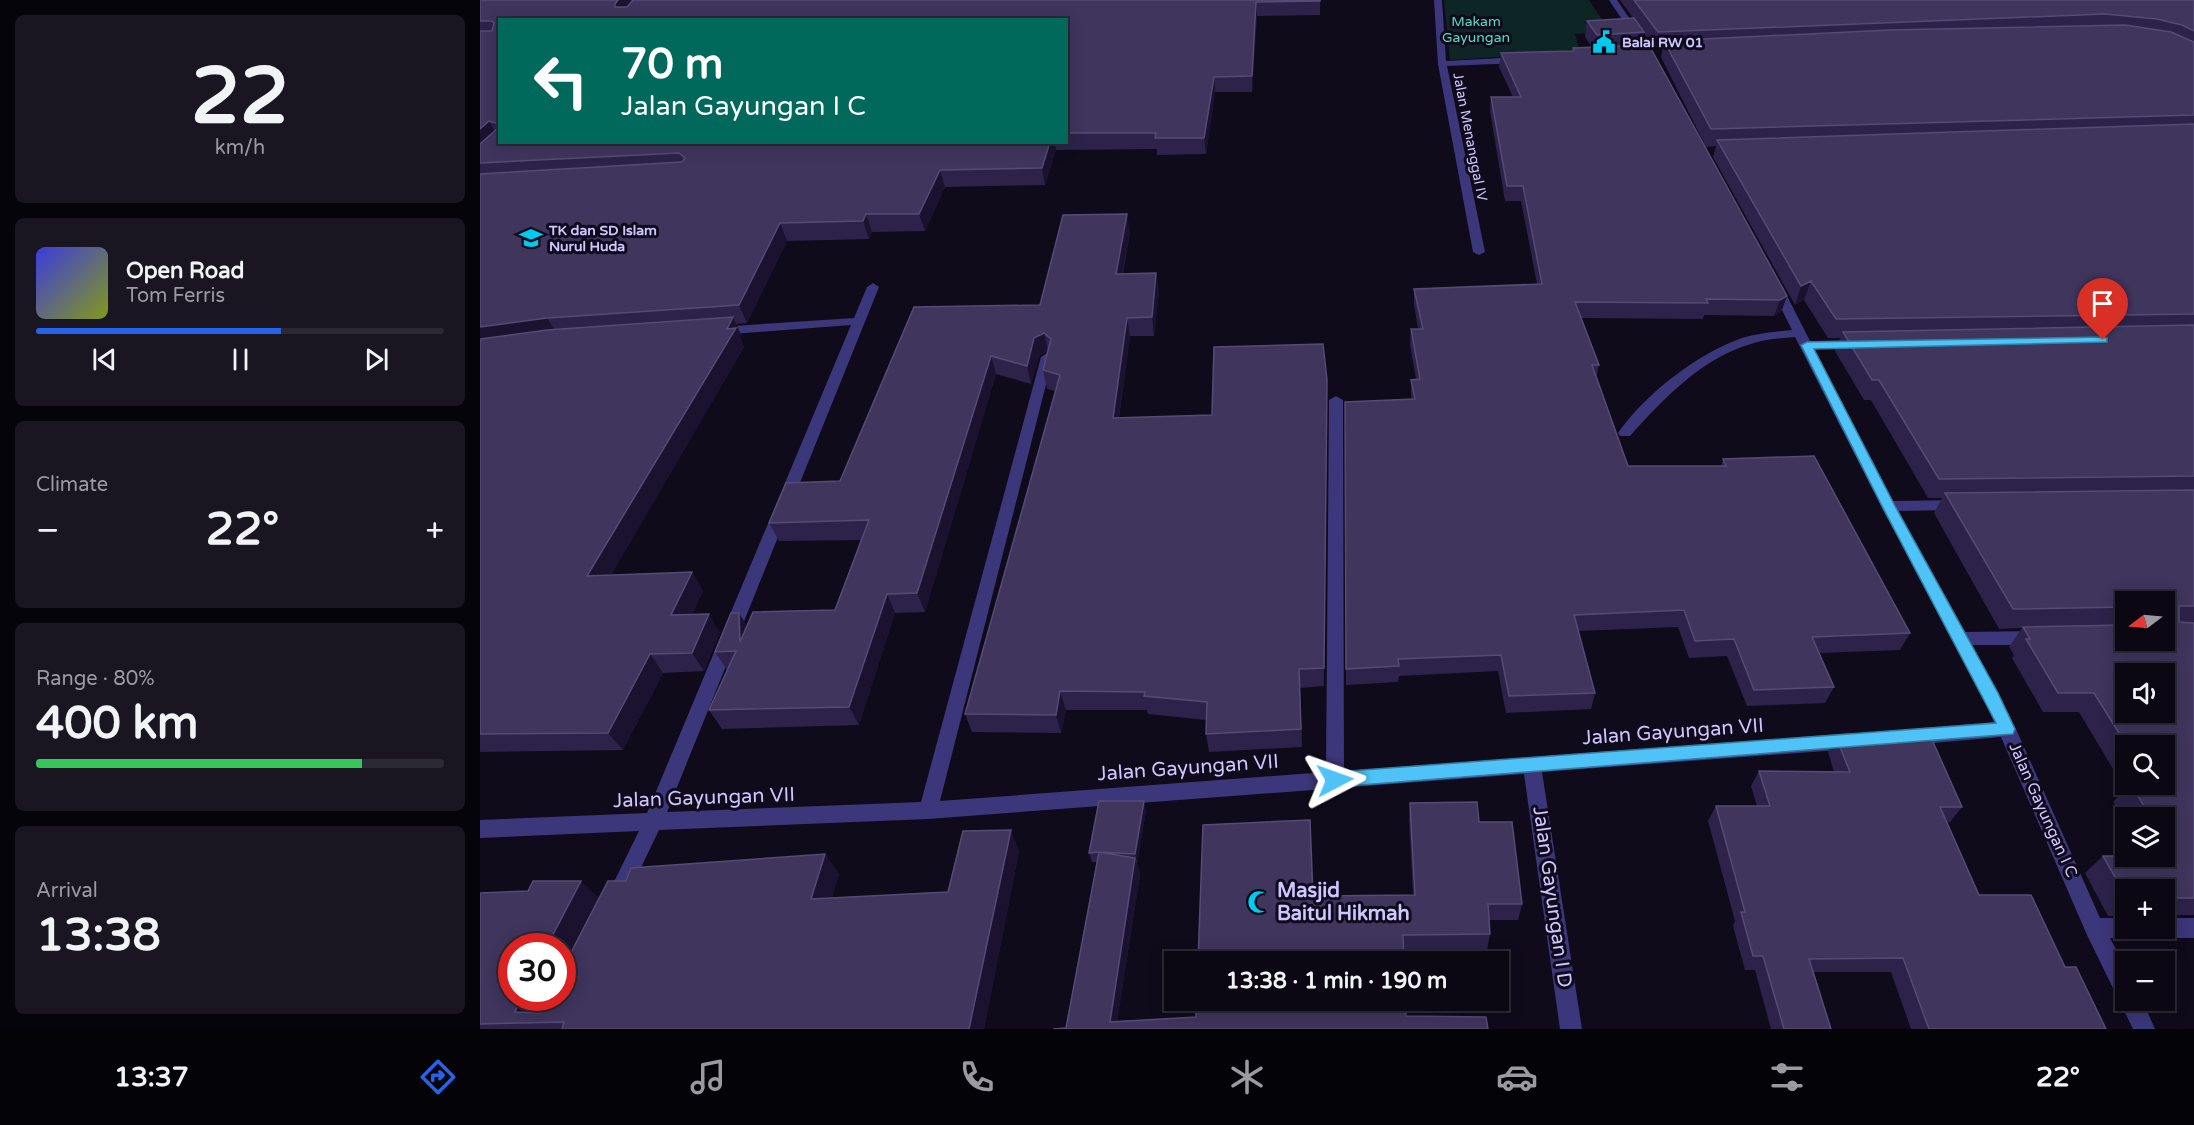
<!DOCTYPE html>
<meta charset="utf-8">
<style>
:root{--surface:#0b0814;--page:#191622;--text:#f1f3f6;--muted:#9a9aa0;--line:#2b2934;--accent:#2563eb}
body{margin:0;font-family:"Varela Round",sans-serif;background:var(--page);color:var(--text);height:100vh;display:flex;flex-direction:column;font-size:22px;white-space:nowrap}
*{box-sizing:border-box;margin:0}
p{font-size:20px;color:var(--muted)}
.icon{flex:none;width:33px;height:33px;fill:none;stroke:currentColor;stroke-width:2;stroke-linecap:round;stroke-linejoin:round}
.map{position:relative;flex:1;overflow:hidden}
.panel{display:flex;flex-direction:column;gap:15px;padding:15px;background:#06040b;width:480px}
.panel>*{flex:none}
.hud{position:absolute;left:18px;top:18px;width:570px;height:126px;border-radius:0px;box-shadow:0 3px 15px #0003,0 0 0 2px var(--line);background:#00695c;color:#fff;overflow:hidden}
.needle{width:39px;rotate:254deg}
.controls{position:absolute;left:1635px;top:591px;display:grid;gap:12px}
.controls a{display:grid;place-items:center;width:60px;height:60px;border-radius:0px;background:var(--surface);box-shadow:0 3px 15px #0003,0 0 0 2px var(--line);font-size:30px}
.speed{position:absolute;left:18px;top:933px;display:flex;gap:12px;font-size:30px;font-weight:700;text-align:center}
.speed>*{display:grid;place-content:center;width:78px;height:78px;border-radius:50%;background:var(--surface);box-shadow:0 3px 15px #0003,0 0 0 2px var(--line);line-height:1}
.speed .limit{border:9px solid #d22;background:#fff;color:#111}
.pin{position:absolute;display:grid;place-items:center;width:51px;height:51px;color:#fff;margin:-62px -26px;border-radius:50% 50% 50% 0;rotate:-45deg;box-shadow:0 0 6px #0007}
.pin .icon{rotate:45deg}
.me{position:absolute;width:66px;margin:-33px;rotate:86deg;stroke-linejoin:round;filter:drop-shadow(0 0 4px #0008)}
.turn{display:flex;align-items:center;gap:21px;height:126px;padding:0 24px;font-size:27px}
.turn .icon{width:78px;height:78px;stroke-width:2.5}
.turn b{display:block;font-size:42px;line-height:51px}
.big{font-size:45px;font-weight:800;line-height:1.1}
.panel .card{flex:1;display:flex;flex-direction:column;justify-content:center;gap:9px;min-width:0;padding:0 21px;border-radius:9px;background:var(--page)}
.panel .dial{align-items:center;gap:0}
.dial b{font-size:78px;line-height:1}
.song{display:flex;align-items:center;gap:18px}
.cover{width:72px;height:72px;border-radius:9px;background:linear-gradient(135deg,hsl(240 70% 55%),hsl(70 70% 35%))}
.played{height:6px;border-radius:3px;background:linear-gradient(90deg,var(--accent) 60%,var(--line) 60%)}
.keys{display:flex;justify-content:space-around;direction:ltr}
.heat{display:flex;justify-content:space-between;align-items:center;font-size:33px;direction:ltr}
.charge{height:9px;border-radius:4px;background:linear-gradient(90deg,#34c759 80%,var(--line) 0)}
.trip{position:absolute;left:684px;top:951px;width:345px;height:60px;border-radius:0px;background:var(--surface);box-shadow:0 3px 15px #0003,0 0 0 2px var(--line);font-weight:800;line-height:60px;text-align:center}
.tabs{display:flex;height:96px;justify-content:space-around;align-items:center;background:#040308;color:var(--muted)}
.tabs .icon{width:42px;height:42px}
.tabs .active{color:var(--accent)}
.tabs b{font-size:27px;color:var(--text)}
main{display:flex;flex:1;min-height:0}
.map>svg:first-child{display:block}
.green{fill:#0e2525}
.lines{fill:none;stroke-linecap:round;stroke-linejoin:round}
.minor{fill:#3c367a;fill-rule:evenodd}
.wall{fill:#2d234a;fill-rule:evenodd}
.shaded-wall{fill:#1a122f}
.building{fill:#3f355d;stroke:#554b76;stroke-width:1.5;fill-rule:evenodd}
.route{fill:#4fc3f7;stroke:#337fa1;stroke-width:1.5}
.labels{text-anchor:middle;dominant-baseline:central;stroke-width:6;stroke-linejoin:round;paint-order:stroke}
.far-park-label{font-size:14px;fill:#53ddc2;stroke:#0f0b1b}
.far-poi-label{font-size:14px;font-weight:bold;fill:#cfc5ff;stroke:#0f0b1b;text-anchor:start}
.far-street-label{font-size:14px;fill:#cfc5ff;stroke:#0f0b1b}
.street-label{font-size:16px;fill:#cfc5ff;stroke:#0f0b1b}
.near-street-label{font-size:20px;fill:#cfc5ff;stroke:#0f0b1b}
.near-poi-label{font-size:20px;font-weight:bold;fill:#cfc5ff;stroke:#0f0b1b;text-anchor:start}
</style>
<main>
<section class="panel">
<div class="card dial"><b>22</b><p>km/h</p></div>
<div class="card">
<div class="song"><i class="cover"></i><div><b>Open Road</b><p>Tom Ferris</p></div></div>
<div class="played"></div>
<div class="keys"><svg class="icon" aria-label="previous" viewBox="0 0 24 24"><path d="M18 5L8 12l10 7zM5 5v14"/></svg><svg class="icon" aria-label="pause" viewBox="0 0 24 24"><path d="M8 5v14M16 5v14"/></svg><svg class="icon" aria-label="next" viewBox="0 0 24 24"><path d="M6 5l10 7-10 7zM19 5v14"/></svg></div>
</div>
<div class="card"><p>Climate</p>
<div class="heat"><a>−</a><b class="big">22°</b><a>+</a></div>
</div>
<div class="card"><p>Range · 80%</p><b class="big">400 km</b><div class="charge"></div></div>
<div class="card"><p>Arrival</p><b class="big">13:38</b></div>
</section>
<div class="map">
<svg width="1714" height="1029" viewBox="0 0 1714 1029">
<rect width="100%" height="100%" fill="#0f0b1b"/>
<path class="green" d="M964,0H1109L1130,32L1095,34L1100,52L970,60Z"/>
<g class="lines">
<path class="minor" d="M954,0H962L966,61L1040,57L1044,60L1040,63L967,66L1005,252L999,255L993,252L958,64Z
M1129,0H1137L1179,62L1178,64H1172Z
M1296,282L1302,286L1330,341L1378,340L1384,344L1378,348L1334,349L1413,501L1477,500L1484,505L1477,510L1418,511L1485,632L1554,631L1560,633L1562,638L1560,643L1554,645H1492L1536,729L1620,918H1646V928H1656L1653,935L1646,938H1630L1646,968V1000H1662L1675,1029H1653L1607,935L1521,737L1431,745L1425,742L1422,737L1425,732L1431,729L1514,722L1504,699L1401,506L1315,337C1302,338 1287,339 1274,343C1223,357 1184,398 1150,436H1140L1138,433C1165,394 1217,354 1262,338C1278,333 1295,332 1312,330L1290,286Z
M393,283L399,287L187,812L441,802L561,357L567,353L573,357L460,801L846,772L849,400L856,396L863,400L864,771L1372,733L1378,736L1381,741L1378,746L1372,749L1062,772L1102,1029H1080L1044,774L448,819L179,830L143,905L136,908L129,905L126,898L159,831L0,838V820L167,813L371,325L238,335L232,331L238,327L374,318L387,287Z
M1684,918H1714V938H1684L1677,935L1674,928H1684Z"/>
</g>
<path class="wall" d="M0,0H840V15L777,16L772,92H735L726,154L677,155V149L576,150L565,185L465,187L445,231L392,232L389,239L307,241L267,323L256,324L261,335L260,337L264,347L131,575L212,572L223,591L212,614L240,632L224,671L183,673L143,750L0,752ZM586,20V142H20Z
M1140,0H1714V915H1684V890H1646V916H1628L1605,873L1623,856H1684V818H1646V824L1633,802L1645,789L1599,712H1563L1532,658L1534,655L1529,647L1542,628L1519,629L1454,513L1462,498H1448L1391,400H1384L1355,351L1360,338H1348L1324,300L1315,305L1233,157L1236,146L1226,147L1181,57L1183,47L1175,48L1164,33L1162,45L1307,296L1301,312L1294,316L1224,315L1223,319L1101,318L1119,365L1116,378L1148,466H1241L1243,459L1430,633L1420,650L1339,653L1354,687L1345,703L1267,706L1247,656L1209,658L1198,627L1098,631L1115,693L1111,709L1026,713L1018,671L919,676L918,682L866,685L865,402L931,399V380L936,379L930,345L931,329H938L934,305V289L1057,284L1041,201H1025L1010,111L1011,97H1033L1019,67L1021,53L1093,51V48L1112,47L1105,37L1107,21L1153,18ZM1646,602H1684V640H1646ZM1646,746H1684V784H1646Z
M650,232L643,274L676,273L679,291L674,336H650L639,418L732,415L843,344L844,686L820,688L822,747L729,752L726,734V720L668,714L667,710H586L581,733L492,732L485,714L575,391L567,389L563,370L568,351L559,356L551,384L516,374L445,612L415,613L379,725L242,729L229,710L247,670L235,652L267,626L355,610L382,540L299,541L289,523L360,481L560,305Z
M1356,737L1482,807L1470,822H1467L1499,895L1585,967L1626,1029H1431L1411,972H1334L1351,1029H1291L1275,970H1265L1253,926L1255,921L1228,821L1236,806H1277L1271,786L1279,771L1354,772L1348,752Z
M930,803L999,822L1042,904L1038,920H1009L1010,934L1007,950L923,951L833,896L933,895L929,820Z
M666,811L657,863L660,875L637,1021L716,1017L925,1000L586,1028L617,862H612L609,853Z
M539,851L504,1029H0V893L119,898L146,881L345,854L359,874L352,898L468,892Z"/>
<path class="shaded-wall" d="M138,0H159L141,18L135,7V4Z
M776,2L777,16L772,92V76Z
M734,77L735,92L726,154L724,138Z
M9,121L18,138L0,155V129Z
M570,142H575L576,150L565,185L562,168Z
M460,170L465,187L445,231L439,214Z
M386,214L392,232L389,239L383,221Z
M647,214L650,232L639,292L636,274Z
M300,223L307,241L267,323L259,305Z
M676,273L679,291L674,336L672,317Z
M1331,281L1324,300L1315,305L1321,286Z
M1307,296L1301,312L1294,316L1300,300Z
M253,317L261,335L260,337L264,347L120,594L107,576Z
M67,318L78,336L0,346V327Z
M647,318L650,336L636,437L633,418Z
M564,333L568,351L559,356L551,384L547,366L554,338Z
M511,356L516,374L445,612L437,593Z
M212,572L223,591L203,633L191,615Z
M407,594L415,613L379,725L369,707Z
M259,613L271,632L260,642Z
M229,614L240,632L224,671L212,653Z
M170,654L183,673L143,750L128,733Z
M580,691L586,710L581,733L576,715Z
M664,801L666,811L657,863L655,854Z
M531,830L539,851L504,1029H489Z
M345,854L359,874L346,919L331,899Z
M655,858L660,875L636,1029L630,1022Z
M101,881L122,901L82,979V946H67Z
M41,998H74L62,1023L35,1012Z"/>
<path class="building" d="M0,0H138L135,4V7H147L153,0H840V1L776,2L772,76L734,77L724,138H675L676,133H586V20H20V142H570L562,168L460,170L439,214H386L383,221L300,223L259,305L67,318L0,327V174L202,162L205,158L199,153L0,163V144L19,127V124L9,121L0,129V31H12L14,23L12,21H0Z
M1154,0H1714V31L1702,25L1677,19L1625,14L1178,32Z
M1154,18L1164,32L1117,35L1107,21Z
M1645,25L1691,32L1714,42V115L1231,129L1184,41L1410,30Z
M1169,45L1307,296L1300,300L1226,299L1228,303L1095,302L1119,365H1112L1148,466H1246L1243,459L1334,456L1430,633L1332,637L1354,687L1274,690L1254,639L1215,641L1204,610L1094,615L1115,693L1029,696L1021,655L918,659L919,666L866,669L865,402L935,399L931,380L940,379L931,329H943L934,289L1062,284L1043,186H1027L1011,97H1041L1021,53L1094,51L1093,48Z
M1714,124V314L1356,319L1331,281L1321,286L1237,140Z
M647,214L636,274L676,273L672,317L647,318L633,418L732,415L734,347L843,344L847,380L844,668L819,669L821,729L726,734L727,702L664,696L665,692L580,691L576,715L485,714L580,375L563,370L571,339L564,333L554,338L547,366L511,356L437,593L407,594L369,707L229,710L256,651L235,652L251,613H259L260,642L273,612L355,610L389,520L289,523L306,483L360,481L434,307L560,305L583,215Z
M253,317L247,329L256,328L107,576L212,572L191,615L229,614L212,653L170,654L128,733L0,734V339L67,330Z
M1714,325V476L1459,479L1399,380H1392L1363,332Z
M1714,490V606H1699V622L1714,623V898H1684V890H1646V896L1623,856H1684V855L1693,854L1684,840V818H1671L1651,784H1684V746H1647L1614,693H1578L1546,639H1550L1543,627L1646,625V640H1684V602H1646V607L1533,609L1465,493ZM1646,674H1684V712H1646Z
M1449,733L1482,807H1460L1499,895H1551L1585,967H1596L1626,1029H1449L1423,958L1329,959L1351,1029H1304L1283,956H1273L1261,912H1265L1236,806H1290L1279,771L1370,772L1356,737Z
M619,801H664L655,854L619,852L609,853Z
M997,802L999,822H1032L1042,904H1008L1010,934L923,935L924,962H718L723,825L830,820L833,896L935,895L930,803Z
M531,830L489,1029H82L84,1022L0,1024V893L48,891L53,881H101L67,946H32V998H41L35,1012L60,1013L69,998H82V970L128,881H146L151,868L345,854L331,899L468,892L483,831Z
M619,852L655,858L630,1022L716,1017V1000H925L926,1016L1006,1017L1008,1029H573L586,1028Z"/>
<path class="route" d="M1623,337L1627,338V342L1334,349L1415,506L1518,693L1535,729L1533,734L855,787L849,785L846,780L849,774L855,772L1516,723L1402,506L1321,345L1327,342Z"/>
<defs>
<g id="civic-bare" transform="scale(1.8)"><path d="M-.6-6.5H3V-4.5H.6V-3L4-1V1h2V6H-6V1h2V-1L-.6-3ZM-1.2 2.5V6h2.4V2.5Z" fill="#01caef" stroke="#0f0b1b" stroke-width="2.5" paint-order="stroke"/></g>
<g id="school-bare" transform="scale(1.8)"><path d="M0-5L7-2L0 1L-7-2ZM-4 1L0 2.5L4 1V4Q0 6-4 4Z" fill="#01caef" stroke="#0f0b1b" stroke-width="2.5" paint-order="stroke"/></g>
<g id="mosque-bare" transform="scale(1.8)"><path d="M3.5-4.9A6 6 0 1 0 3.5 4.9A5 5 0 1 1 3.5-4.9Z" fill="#01caef" stroke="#0f0b1b" stroke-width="2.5" paint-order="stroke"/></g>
</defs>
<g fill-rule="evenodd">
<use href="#civic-bare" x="1124" y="42"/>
<use href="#school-bare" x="51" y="238"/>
<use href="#mosque-bare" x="779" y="902"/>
</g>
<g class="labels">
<g class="far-park-label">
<text x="996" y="21">Makam<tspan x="996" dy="16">Gayungan</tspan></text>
</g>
<g class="far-poi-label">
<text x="1142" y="42">Balai RW 01</text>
<text x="69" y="230">TK dan SD Islam<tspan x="69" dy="16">Nurul Huda</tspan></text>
</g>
<g class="far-street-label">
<text transform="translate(990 137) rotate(79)">Jalan Menanggal IV</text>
</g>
<g class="street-label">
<text transform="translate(1563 810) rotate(66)">Jalan Gayungan I C</text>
</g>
<g class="near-street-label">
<text transform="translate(1193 732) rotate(-4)">Jalan Gayungan VII</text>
<text transform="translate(708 768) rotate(-4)">Jalan Gayungan VII</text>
<text transform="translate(224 798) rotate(-2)">Jalan Gayungan VII</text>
<text transform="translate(1072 897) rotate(82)">Jalan Gayungan I D</text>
</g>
<g class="near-poi-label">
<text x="797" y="891">Masjid<tspan x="797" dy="23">Baitul Hikmah</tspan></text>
</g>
</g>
</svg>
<div class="controls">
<a><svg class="needle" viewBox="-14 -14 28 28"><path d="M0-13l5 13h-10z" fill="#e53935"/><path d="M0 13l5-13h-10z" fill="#9a9aa0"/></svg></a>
<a><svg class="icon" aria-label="sound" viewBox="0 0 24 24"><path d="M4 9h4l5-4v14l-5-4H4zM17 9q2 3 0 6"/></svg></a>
<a><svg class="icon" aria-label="search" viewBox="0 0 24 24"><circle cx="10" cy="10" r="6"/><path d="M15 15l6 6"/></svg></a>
<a><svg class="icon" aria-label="layers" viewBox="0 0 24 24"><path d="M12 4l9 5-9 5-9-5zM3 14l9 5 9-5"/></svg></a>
<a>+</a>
<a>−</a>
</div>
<div class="speed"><div class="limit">30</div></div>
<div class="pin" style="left:1623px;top:340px;background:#d93025"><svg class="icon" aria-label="arrive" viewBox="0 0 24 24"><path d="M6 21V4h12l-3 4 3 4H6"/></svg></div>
<svg class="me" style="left:855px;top:780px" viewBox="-20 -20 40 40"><path d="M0-17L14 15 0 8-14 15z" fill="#4fc3f7" stroke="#fff" stroke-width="4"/></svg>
<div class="trip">13:38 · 1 min · 190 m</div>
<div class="hud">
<div class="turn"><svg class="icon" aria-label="left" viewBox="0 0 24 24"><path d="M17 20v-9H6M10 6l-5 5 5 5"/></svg><div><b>70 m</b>Jalan Gayungan I C</div></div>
</div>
</div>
</main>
<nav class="tabs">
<b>13:37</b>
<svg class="icon active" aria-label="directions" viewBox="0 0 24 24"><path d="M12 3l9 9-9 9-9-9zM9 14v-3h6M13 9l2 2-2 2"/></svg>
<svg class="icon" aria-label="music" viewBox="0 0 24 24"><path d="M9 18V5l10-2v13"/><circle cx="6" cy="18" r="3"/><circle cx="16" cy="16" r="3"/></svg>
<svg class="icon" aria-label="phone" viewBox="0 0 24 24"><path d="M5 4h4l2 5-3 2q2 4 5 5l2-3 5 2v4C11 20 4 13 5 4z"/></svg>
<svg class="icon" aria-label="climate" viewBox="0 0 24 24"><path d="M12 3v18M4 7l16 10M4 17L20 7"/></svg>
<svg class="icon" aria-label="car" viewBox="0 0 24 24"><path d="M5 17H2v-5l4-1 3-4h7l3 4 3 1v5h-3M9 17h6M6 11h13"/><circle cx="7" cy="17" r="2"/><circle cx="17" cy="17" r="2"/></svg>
<svg class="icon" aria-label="filters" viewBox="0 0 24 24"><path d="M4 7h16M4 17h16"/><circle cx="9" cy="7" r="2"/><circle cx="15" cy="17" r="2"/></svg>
<b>22°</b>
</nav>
